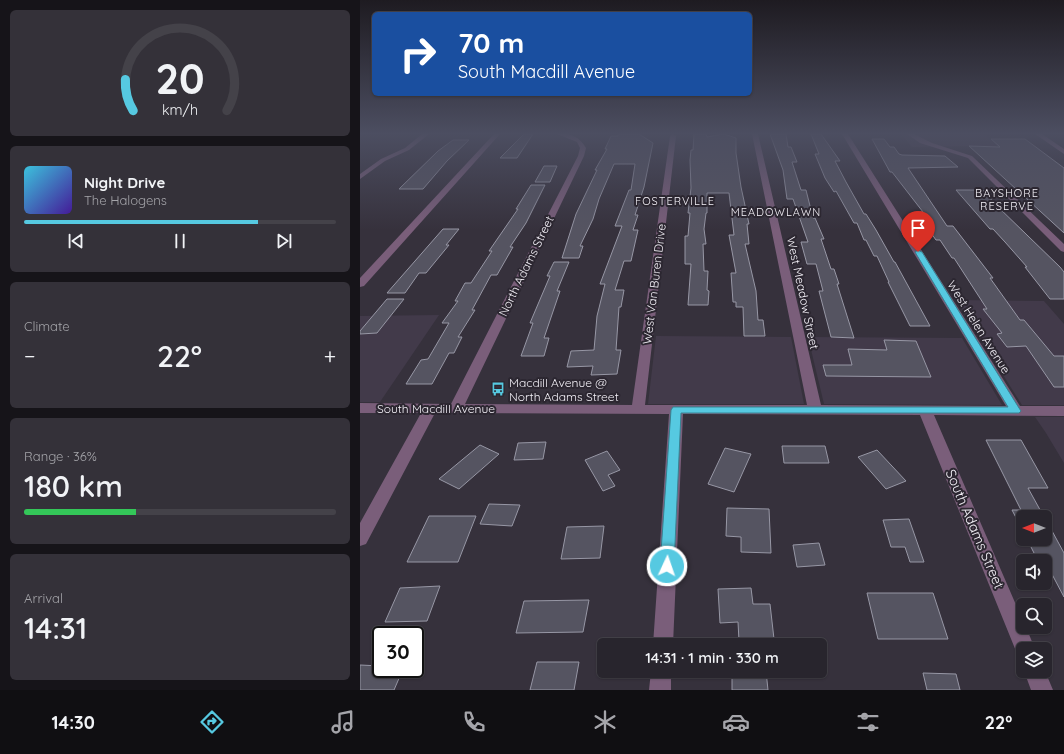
<!DOCTYPE html>
<meta charset="utf-8">
<style>
:root{--surface:#28252d;--page:#343139;--text:#f1f3f6;--muted:#a5a5aa;--line:#444249;--accent:#56c9e1}
body{margin:0;font-family:Quicksand,sans-serif;background:var(--page);color:var(--text);height:100vh;display:flex;flex-direction:column;font-size:15px;white-space:nowrap}
*{box-sizing:border-box;margin:0}
p{font-size:13px;color:var(--muted)}
.icon{flex:none;width:22px;height:22px;fill:none;stroke:currentColor;stroke-width:2;stroke-linecap:round;stroke-linejoin:round}
.map{position:relative;flex:1;overflow:hidden}
.side{display:flex;flex-direction:column;gap:10px;padding:10px;background:#161419;width:360px}
.side>*{flex:none}
.top-card{position:absolute;left:12px;top:12px;width:380px;height:84px;border-radius:6px;box-shadow:0 1px 3px #0004,0 0 0 1px var(--line);background:#1a4fa0;color:#fff;overflow:hidden}
.needle{width:26px;rotate:270deg}
.buttons{position:absolute;left:656px;top:510px;display:grid;gap:8px}
.buttons a{display:grid;place-items:center;width:36px;height:36px;border-radius:6px;background:var(--surface);box-shadow:0 1px 3px #0004,0 0 0 1px var(--line);font-size:20px}
.speed{position:absolute;left:12px;top:626px;display:flex;gap:8px;font-size:20px;font-weight:700;text-align:center}
.speed>*{display:grid;place-content:center;width:52px;height:52px;border-radius:50%;background:var(--surface);box-shadow:0 1px 3px #0004,0 0 0 1px var(--line);line-height:1}
.speed .limit{border:2px solid #111;border-radius:6px;background:#fff;color:#111}
.pin{position:absolute;display:grid;place-items:center;width:34px;height:34px;color:#fff;margin:-41px -17px;border-radius:50% 50% 50% 0;rotate:-45deg;box-shadow:0 0 4px #0007}
.pin .icon{rotate:45deg}
.me{position:absolute;width:44px;margin:-22px;rotate:3deg;stroke-linejoin:round;filter:drop-shadow(0 0 3px #0008)}
.turn{display:flex;align-items:center;gap:14px;height:84px;padding:0 20px;font-size:18px}
.turn .icon{width:52px;height:52px;stroke-width:2.5}
.turn b{display:block;font-size:28px;line-height:34px}
.big{font-size:30px;font-weight:600;line-height:1.1}
.side .card{flex:1;display:flex;flex-direction:column;justify-content:center;gap:6px;min-width:0;padding:0 14px;border-radius:6px;background:var(--page)}
.side .dial{align-items:center;gap:0}
.dial svg{height:104px;overflow:visible;fill:none;stroke:var(--line);stroke-width:7;stroke-linecap:round;text-anchor:middle}
.dial text{fill:var(--text);stroke:none}
.song{display:flex;align-items:center;gap:12px}
.cover{width:48px;height:48px;border-radius:6px;background:linear-gradient(135deg,hsl(190 70% 55%),hsl(260 70% 35%))}
.played{height:4px;border-radius:2px;background:linear-gradient(90deg,var(--accent) 75%,var(--line) 75%)}
.keys{display:flex;justify-content:space-around;direction:ltr}
.heat{display:flex;justify-content:space-between;align-items:center;font-size:22px;direction:ltr}
.charge{height:6px;border-radius:3px;background:linear-gradient(90deg,#34c759 36%,var(--line) 0)}
.trip{position:absolute;left:237px;top:638px;width:230px;height:40px;border-radius:6px;background:var(--surface);box-shadow:0 1px 3px #0004,0 0 0 1px var(--line);font-weight:600;line-height:40px;text-align:center}
.menu{display:flex;height:64px;justify-content:space-around;align-items:center;background:#100f12;color:var(--muted)}
.menu .icon{width:28px;height:28px}
.menu .on{color:var(--accent)}
.menu b{font-size:18px;color:var(--text)}
main{display:flex;flex:1;min-height:0}
.map>svg:first-child{display:block}
.built{fill:#423a4a}
.building{fill:#555461;stroke:#9797a5}
.lines{fill:none;stroke-linecap:round;stroke-linejoin:round}
.minor{fill:#7a5e7a;fill-rule:evenodd}
.route{fill:#56c9e1;stroke:#388392}
.labels{text-anchor:middle;dominant-baseline:central;stroke-width:4;stroke-linejoin:round;paint-order:stroke}
.far-neighbourhood-label{font-size:11px;letter-spacing:1px;fill:#f3f0f7;stroke:#2c2731}
.street-label{font-size:12px;fill:#f3f0f7;stroke:#2c2731}
.poi-label{font-size:12px;fill:#f3f0f7;stroke:#2c2731;text-anchor:start}
.near-street-label{font-size:14px;fill:#f3f0f7;stroke:#2c2731}
</style>
<main>
<section class="side">
<div class="card dial"><svg viewBox="0 0 100 80">
<path d="M14 69A42 42 0 1 1 86 69"/>
<path d="M14 69A42 42 0 0 1 8 45" stroke="#56c9e1"/>
<text x="50" y="56" font-size="32" font-weight="700">20</text>
<text x="50" y="72" font-size="11">km/h</text>
</svg></div>
<div class="card">
<div class="song"><i class="cover"></i><div><b>Night Drive</b><p>The Halogens</p></div></div>
<div class="played"></div>
<div class="keys"><svg class="icon" aria-label="previous" viewBox="0 0 24 24"><path d="M18 5L8 12l10 7zM5 5v14"/></svg><svg class="icon" aria-label="pause" viewBox="0 0 24 24"><path d="M8 5v14M16 5v14"/></svg><svg class="icon" aria-label="next" viewBox="0 0 24 24"><path d="M6 5l10 7-10 7zM19 5v14"/></svg></div>
</div>
<div class="card"><p>Climate</p>
<div class="heat"><a>−</a><b class="big">22°</b><a>+</a></div>
</div>
<div class="card"><p>Range · 36%</p><b class="big">180 km</b><div class="charge"></div></div>
<div class="card"><p>Arrival</p><b class="big">14:31</b></div>
</section>
<div class="map">
<svg width="704" height="690" viewBox="0 0 704 690">
<rect width="100%" height="100%" fill="#36313c"/>
<path class="built" d="M541,134H624L639,146L552,147Z
M596,300L684,301L704,324V405H662Z
M79,315L20,402H0V316Z
M296,336L431,337L444,404H288Z
M448,337L602,338L642,405L464,404Z
M675,417H704V463L686,433Z"/>
<path class="building" d="M164,134H173L157,158H140Z
M259,134H279L293,143L284,187L275,215H278L273,230H278L271,261H264L255,290H264L261,307H259L256,350H261L257,374L231,375L233,366L207,367L211,351L234,350L237,316L245,284H240L262,226H255L269,190H271L275,164H254L239,199L233,219L220,246H223L219,258H202L216,214L237,170H235L247,149H245L251,136H258Z
M334,134H346L347,137L364,134L376,138V153L381,187L389,224H387L389,244H385L396,291L398,320H403L405,336H384L383,307H376V302H373L371,273H376L369,235H374L369,193H347V213H346L344,229L346,244H343L344,271H348L347,290L349,291L348,305H328L331,264H325V236H328L330,213H328L331,188L330,160L331,150H333Z
M410,134H426L428,147H431L437,162H432L441,190H446L453,218H455L464,239H461L471,269H474L479,284H477L494,338L471,337L459,291H463L456,264H447L441,242H448L433,199H427L423,170Z
M451,134H461L480,161H475L486,182L504,214H506L516,230L534,262H535L570,326H550L528,282H529L517,256H514L506,240H504L497,223H494L476,191L474,192L465,178L455,154H459Z
M512,139H524L530,147H534L539,154L542,155L585,156L598,167L548,168L587,226H593L633,278H630L660,320H664L694,356H704V387H694L666,346L647,347L637,334L642,333L623,309H627L594,258H592L580,240H576L556,212H563L532,172H530Z
M631,139H665L704,168V233L609,146L640,147Z
M93,140H109L87,161L63,189H39L78,151Z
M184,166H197L190,182H175Z
M171,185H185L166,223L150,247H153L137,275H131L112,310H115L98,337H102L94,353H89L72,384H46L61,360L68,359L89,323H82L98,301H95L105,283H111L132,251H129L158,209H156Z
M596,190H623L635,204L700,267L704,272V299H690L665,267H667L645,242L633,229H630Z
M83,229H99L86,245H89L66,273H59L45,293H27Z
M194,262H209L197,291H200L184,338H189L184,356H161L173,323H170L190,276H187Z
M27,299H44L17,333L0,334V331Z
M524,340L556,341L571,377L466,376L463,365H492L488,349L527,350Z
M626,440H661L688,488H668L684,517H663V531L652,510H661Z
M186,442L183,459L154,460L158,443Z
M120,445L139,454L99,489L79,479Z
M422,446H465L469,463H424Z
M365,448L391,454L374,492L348,484Z
M517,450L546,481L526,489L498,457Z
M247,451L260,470L248,475L255,486L243,491L225,460Z
M129,504L160,505L152,526L120,524Z
M367,508L409,509L411,553L381,552V537L366,536Z
M69,516H116L98,562H47Z
M685,518L704,553V597L685,561H678L667,539H685Z
M549,519L564,562H550L545,547H531L523,520Z
M244,526L240,558L201,559L207,527Z
M459,543L465,565L437,567L433,545Z
M80,586L67,621L25,622L40,588Z
M391,588L393,604H410L414,639L379,641L378,622L360,623L358,589Z
M507,593H573L588,639H518Z
M229,600L223,632L156,633L164,601Z
M177,662H219L214,690H170Z
M0,665L21,666V669H43L34,690H0Z
M372,671H406L408,690H372Z
M563,673L596,674L600,690H567Z"/>
<g class="lines">
<path class="minor" d="M62,134H69L49,150L25,161L0,179V174L21,159L45,148Z
M134,134H140L4,286L0,287V278Z
M197,134C210,133 220,137 226,148L224,156L105,404L272,405L310,136L313,134L316,136L285,405H447L392,134H398L461,405L646,406L482,134H488L660,406H704V416L574,415L663,621V627H666L675,649H663V658L658,656L560,415L323,414L313,645H293L309,414L75,413L6,544L0,546V523L61,413H0V403L91,404L218,156L220,148L217,142Z
M547,134H554L572,143L612,156L704,244V252L701,251L608,158L560,143Z
M675,134H682L704,149V154Z
M291,671H311V690H289Z
M664,671H685L693,690H671Z"/>
</g>
<linearGradient id="sky" x2="0" y2="1"><stop stop-color="#1e1b21"/><stop offset="0.58" stop-color="#4c4e61"/><stop offset="1" stop-color="#4c4e61" stop-opacity="0"/></linearGradient>
<rect width="704" height="230" fill="url(#sky)"/>
<path class="route" d="M558,250L562,252L659,408L661,411L659,413H321L314,566L312,571L307,573L302,571L300,566L311,410L313,407H648L555,252Z"/>
<defs>
<g id="bus-bare" transform="scale(1.08)"><path d="M-5-6H5V4H4V6H2V4H-2V6H-4V4H-5ZM-3.5-4V0h7V-4ZM-3.5 1.2v1.5H-2V1.2ZM2 1.2v1.5H3.5V1.2Z" fill="#56c9e1" stroke="#2c2731" stroke-width="2.5" paint-order="stroke"/></g>
</defs>
<g fill-rule="evenodd">
<use href="#bus-bare" x="138" y="389"/>
</g>
<g class="labels">
<g class="far-neighbourhood-label">
<text x="647" y="193">BAYSHORE<tspan x="647" dy="13">RESERVE</tspan></text>
<text x="315" y="201">FOSTERVILLE</text>
<text x="416" y="212">MEADOWLAWN</text>
</g>
<g class="street-label">
<text transform="translate(166 266) rotate(-64)">North Adams Street</text>
<text transform="translate(294 284) rotate(-83)">West Van Buren Drive</text>
<text transform="translate(443 293) rotate(78)">West Meadow Street</text>
<text transform="translate(619 327) rotate(58)">West Helen Avenue</text>
<text x="76" y="408">South Macdill Avenue</text>
</g>
<g class="poi-label">
<text x="149" y="382">Macdill Avenue @<tspan x="149" dy="14">North Adams Street</tspan></text>
</g>
<g class="near-street-label">
<text transform="translate(615 529) rotate(67)">South Adams Street</text>
</g>
</g>
</svg>
<div class="buttons">
<a><svg class="needle" viewBox="-14 -14 28 28"><path d="M0-13l5 13h-10z" fill="#e53935"/><path d="M0 13l5-13h-10z" fill="#a5a5aa"/></svg></a>
<a><svg class="icon" aria-label="sound" viewBox="0 0 24 24"><path d="M4 9h4l5-4v14l-5-4H4zM17 9q2 3 0 6"/></svg></a>
<a><svg class="icon" aria-label="search" viewBox="0 0 24 24"><circle cx="10" cy="10" r="6"/><path d="M15 15l6 6"/></svg></a>
<a><svg class="icon" aria-label="layers" viewBox="0 0 24 24"><path d="M12 4l9 5-9 5-9-5zM3 14l9 5 9-5"/></svg></a>
</div>
<div class="speed"><div class="limit">30</div></div>
<div class="pin" style="left:558px;top:252px;background:#d93025"><svg class="icon" aria-label="arrive" viewBox="0 0 24 24"><path d="M6 21V4h12l-3 4 3 4H6"/></svg></div>
<svg class="me" style="left:307px;top:566px" viewBox="-20 -20 40 40"><circle r="17" fill="#56c9e1" stroke="#fff" stroke-width="3"/><path d="M0-11L8 9 0 5-8 9z" fill="#fff"/></svg>
<div class="trip">14:31 · 1 min · 330 m</div>
<div class="top-card">
<div class="turn"><svg class="icon" aria-label="right" viewBox="0 0 24 24"><path d="M7 20v-9h11M14 6l5 5-5 5"/></svg><div><b>70 m</b>South Macdill Avenue</div></div>
</div>
</div>
</main>
<nav class="menu">
<b>14:30</b>
<svg class="icon on" aria-label="directions" viewBox="0 0 24 24"><path d="M12 3l9 9-9 9-9-9zM9 14v-3h6M13 9l2 2-2 2"/></svg>
<svg class="icon" aria-label="music" viewBox="0 0 24 24"><path d="M9 18V5l10-2v13"/><circle cx="6" cy="18" r="3"/><circle cx="16" cy="16" r="3"/></svg>
<svg class="icon" aria-label="phone" viewBox="0 0 24 24"><path d="M5 4h4l2 5-3 2q2 4 5 5l2-3 5 2v4C11 20 4 13 5 4z"/></svg>
<svg class="icon" aria-label="climate" viewBox="0 0 24 24"><path d="M12 3v18M4 7l16 10M4 17L20 7"/></svg>
<svg class="icon" aria-label="car" viewBox="0 0 24 24"><path d="M5 17H2v-5l4-1 3-4h7l3 4 3 1v5h-3M9 17h6M6 11h13"/><circle cx="7" cy="17" r="2"/><circle cx="17" cy="17" r="2"/></svg>
<svg class="icon" aria-label="filters" viewBox="0 0 24 24"><path d="M4 7h16M4 17h16"/><circle cx="9" cy="7" r="2"/><circle cx="15" cy="17" r="2"/></svg>
<b>22°</b>
</nav>
